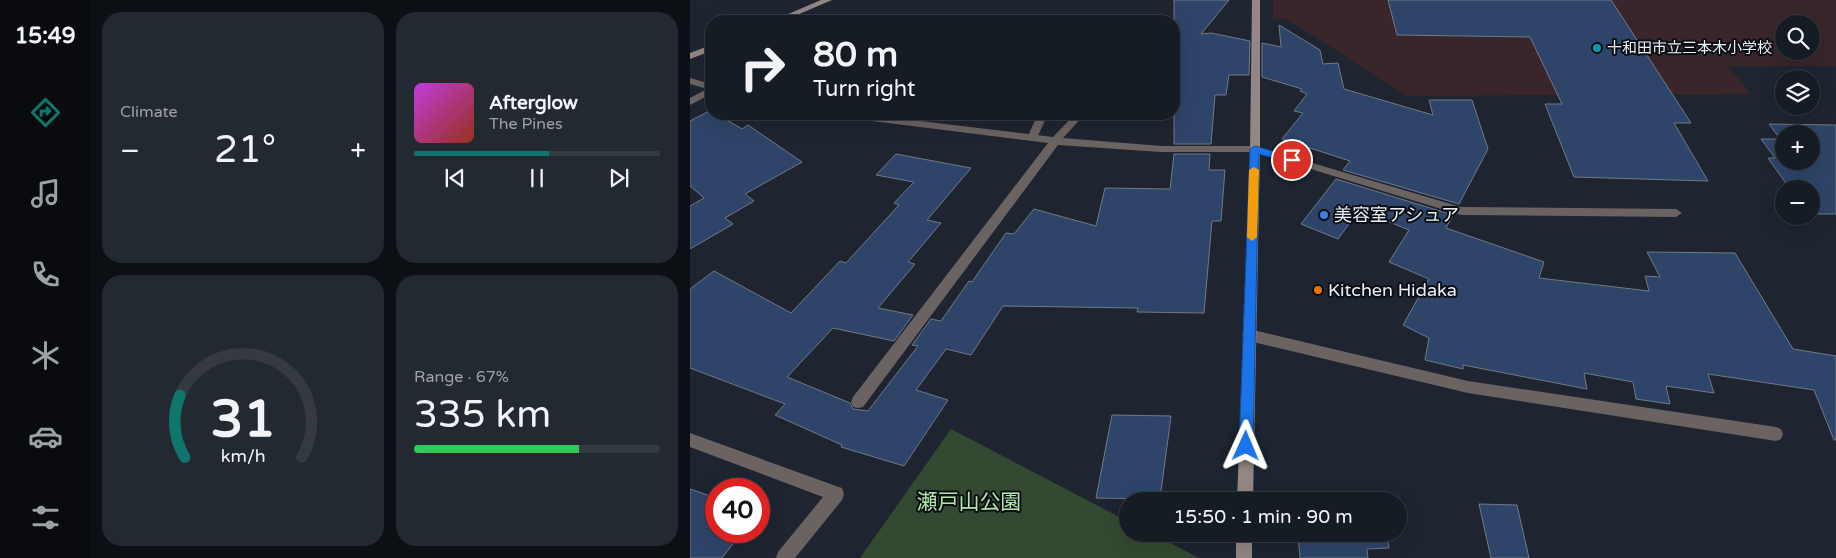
<!DOCTYPE html>
<meta charset="utf-8">
<style>
:root{--surface:#161c24;--page:#232931;--text:#f1f3f6;--muted:#9ea1a6;--line:#353a41;--accent:#0f766e}
body{margin:0;font-family:"Varela Round","Noto Sans JP",sans-serif;background:var(--page);color:var(--text);height:100vh;display:flex;flex-direction:column;font-size:19px;white-space:nowrap}
*{box-sizing:border-box;margin:0}
p{font-size:16px;color:var(--muted)}
.icon{flex:none;width:28px;height:28px;fill:none;stroke:currentColor;stroke-width:2;stroke-linecap:round;stroke-linejoin:round}
.map{position:relative;flex:1;overflow:hidden}
.panel{display:flex;flex-direction:column;gap:12px;padding:12px;background:#0c0f14;width:600px}
.panel>*{flex:none}
.banner{position:absolute;left:15px;top:15px;width:475px;height:105px;border-radius:20px;box-shadow:0 5px 20px #0002,0 0 0 1px var(--line);background:#161c24;color:var(--text);overflow:hidden}
.tools{position:absolute;left:1085px;top:15px;display:grid;gap:10px}
.tools a{display:grid;place-items:center;width:45px;height:45px;border-radius:50%;background:var(--surface);box-shadow:0 5px 20px #0002,0 0 0 1px var(--line);font-size:25px}
.speed{position:absolute;left:15px;top:478px;display:flex;gap:10px;font-size:25px;font-weight:700;text-align:center}
.speed>*{display:grid;place-content:center;width:65px;height:65px;border-radius:50%;background:var(--surface);box-shadow:0 5px 20px #0002,0 0 0 1px var(--line);line-height:1}
.speed .limit{border:8px solid #d22;background:#fff;color:#111}
.pin{position:absolute;display:grid;place-items:center;width:42px;height:42px;color:#fff;margin:-21px;border:2px solid #fff;border-radius:50%;box-shadow:0 1px 5px #0007}
.me{position:absolute;width:55px;margin:-28px;rotate:1deg;stroke-linejoin:round;filter:drop-shadow(0 0 4px #0008)}
.turn{display:flex;align-items:center;gap:18px;height:105px;padding:0 25px;font-size:22px}
.turn .icon{width:65px;height:65px;stroke-width:2.5}
.turn b{display:block;font-size:35px;line-height:42px}
.big{font-size:38px;font-weight:600;line-height:1.1}
.panel .card{flex:1;display:flex;flex-direction:column;justify-content:center;gap:8px;min-width:0;padding:0 18px;border-radius:20px;background:var(--page)}
.panel .dial{align-items:center;gap:0}
.dial svg{height:130px;overflow:visible;fill:none;stroke:var(--line);stroke-width:7;stroke-linecap:round;text-anchor:middle}
.dial text{fill:var(--text);stroke:none}
.song{display:flex;align-items:center;gap:15px}
.cover{width:60px;height:60px;border-radius:8px;background:linear-gradient(135deg,hsl(290 70% 55%),hsl(10 70% 35%))}
.played{height:5px;border-radius:2px;background:linear-gradient(90deg,var(--accent) 55%,var(--line) 55%)}
.keys{display:flex;justify-content:space-around;direction:ltr}
.heat{display:flex;justify-content:space-between;align-items:center;font-size:28px;direction:ltr}
.charge{height:8px;border-radius:4px;background:linear-gradient(90deg,#34c759 67%,var(--line) 0)}
.panel .tiles{flex:1;display:grid;gap:12px;grid-template-columns:repeat(2,1fr)}
.trip{position:absolute;left:429px;top:492px;width:288px;height:50px;border-radius:25px;background:var(--surface);box-shadow:0 5px 20px #0002,0 0 0 1px var(--line);font-weight:600;line-height:50px;text-align:center}
main{display:flex;flex:1;min-height:0}
.tab-bar{display:flex;flex-direction:column;width:90px;justify-content:space-around;align-items:center;background:#090b0e;color:var(--muted)}
.tab-bar .icon{width:35px;height:35px}
.tab-bar .on{color:var(--accent)}
.tab-bar b{font-size:22px;color:var(--text)}
.map>svg:first-child{display:block}
.education{fill:#39252a;fill-rule:evenodd}
.green{fill:#344931}
.building{fill:#2e4569;stroke:#717987;fill-rule:evenodd}
.lines{fill:none;stroke-linecap:round;stroke-linejoin:round}
.lane{fill:#6b6362;fill-rule:evenodd}
.street{fill:#6b6362;fill-rule:evenodd}
.secondary{fill:#938684;fill-rule:evenodd}
.route{fill:#1a73e8;stroke:#114b97}
.slow{fill:#f59e0b}
.culture-dot{fill:#0f9aa8;stroke:#0b0e13;stroke-width:2}
.shop-dot{fill:#3f7fe0;stroke:#0b0e13;stroke-width:2}
.food-dot{fill:#e8710a;stroke:#0b0e13;stroke-width:2}
.labels{text-anchor:middle;dominant-baseline:central;stroke-width:4;stroke-linejoin:round;paint-order:stroke}
.far-poi-label{font-size:15px;fill:#eaeff6;stroke:#0b0e13;text-anchor:start}
.poi-label{font-size:18px;fill:#eaeff6;stroke:#0b0e13;text-anchor:start}
.near-park-label{font-size:21px;fill:#b1e6ab;stroke:#0b0e13}
</style>
<main>
<nav class="tab-bar">
<b>15:49</b>
<svg class="icon on" aria-label="directions" viewBox="0 0 24 24"><path d="M12 3l9 9-9 9-9-9zM9 14v-3h6M13 9l2 2-2 2"/></svg>
<svg class="icon" aria-label="music" viewBox="0 0 24 24"><path d="M9 18V5l10-2v13"/><circle cx="6" cy="18" r="3"/><circle cx="16" cy="16" r="3"/></svg>
<svg class="icon" aria-label="phone" viewBox="0 0 24 24"><path d="M5 4h4l2 5-3 2q2 4 5 5l2-3 5 2v4C11 20 4 13 5 4z"/></svg>
<svg class="icon" aria-label="climate" viewBox="0 0 24 24"><path d="M12 3v18M4 7l16 10M4 17L20 7"/></svg>
<svg class="icon" aria-label="car" viewBox="0 0 24 24"><path d="M5 17H2v-5l4-1 3-4h7l3 4 3 1v5h-3M9 17h6M6 11h13"/><circle cx="7" cy="17" r="2"/><circle cx="17" cy="17" r="2"/></svg>
<svg class="icon" aria-label="filters" viewBox="0 0 24 24"><path d="M4 7h16M4 17h16"/><circle cx="9" cy="7" r="2"/><circle cx="15" cy="17" r="2"/></svg>
</nav>
<section class="panel">
<div class="tiles">
<div class="card"><p>Climate</p>
<div class="heat"><a>−</a><b class="big">21°</b><a>+</a></div>
</div>
<div class="card">
<div class="song"><i class="cover"></i><div><b>Afterglow</b><p>The Pines</p></div></div>
<div class="played"></div>
<div class="keys"><svg class="icon" aria-label="previous" viewBox="0 0 24 24"><path d="M18 5L8 12l10 7zM5 5v14"/></svg><svg class="icon" aria-label="pause" viewBox="0 0 24 24"><path d="M8 5v14M16 5v14"/></svg><svg class="icon" aria-label="next" viewBox="0 0 24 24"><path d="M6 5l10 7-10 7zM19 5v14"/></svg></div>
</div>
<div class="card dial"><svg viewBox="0 0 100 80">
<path d="M14 69A42 42 0 1 1 86 69"/>
<path d="M14 69A42 42 0 0 1 11 31" stroke="#0f766e"/>
<text x="50" y="56" font-size="32" font-weight="700">31</text>
<text x="50" y="72" font-size="11">km/h</text>
</svg></div>
<div class="card"><p>Range · 67%</p><b class="big">335 km</b><div class="charge"></div></div>
</div>
</section>
<div class="map">
<svg width="1146" height="558" viewBox="0 0 1146 558">
<rect width="100%" height="100%" fill="#1e2530"/>
<path class="education" d="M583,0H1146V66H1038L1061,94L717,96L597,19L583,20ZM1094,24H1121V51H1094Z"/>
<path class="green" d="M261,429L437,521L438,534H463L509,558H170Z"/>
<path class="building" d="M484,0H539L511,34L521,33L560,41L559,75H539L536,95H525L521,144H484V101L490,60L484,67Z
M698,0H921L1001,123H984L1018,181L884,177L855,104H872L840,37L707,35Z
M589,25L630,50L633,64L648,63L654,89L743,115L739,100H782L798,149L769,204L653,170L660,161L592,139L613,113L604,111L617,94L610,91L612,89L572,77V43L591,47Z
M21,110V114H27L52,129L58,125L112,162L55,194L64,201L35,218L43,224L0,249V206L14,198L0,186V121Z
M1079,124L1146,125V214H1121V189H1100L1078,158H1085L1071,139H1090ZM1094,134H1121V161H1094Z
M206,154L281,168L237,220L251,223L218,262L225,264L188,308L223,315L204,341L143,328L97,377L160,403L163,409L178,411L228,346L222,345L241,319L251,321L279,281L282,282L316,233L324,234L344,209L406,226L415,188L480,189L484,154H520L519,170H535L531,221H522L514,313L447,312L448,308L313,306L281,355L256,349L226,390L258,400L214,466L151,447L152,445L85,415L95,404L0,368V289L24,271L101,313L150,261L156,263L209,205L204,203L224,182L186,175Z
M646,179L763,215L756,228L854,262L849,278L959,291L955,276L970,277L957,252L1045,253L1103,349L1146,356V440H1144L1124,390L1018,374L1024,393L976,386L980,404L946,399L943,382L894,373L897,389L773,365V369L735,360L739,338L713,325L739,279L699,262L719,230L669,210L648,239L611,224Z
M422,415L481,416L470,499L406,498Z
M0,489L26,498V531H53L32,558H0Z
M789,504L827,505L839,558H801Z
M608,534H697L699,548L677,549L678,558H610Z"/>
<g class="lines">
<path class="lane" d="M386,15L390,18L387,21H378Z
M21,87V94L0,105V98Z
M348,114H358L346,140H338L337,138Z
M0,433L146,486L152,488L154,494L152,500L105,558H86L88,552L133,497L0,447Z"/>
<path class="street" d="M0,78L21,84V90L0,84Z
M145,114H172L363,137L385,114H395L373,138L471,146H565L771,207L986,209L992,213L986,217L771,215L565,152H471L368,145L173,407L168,408L163,407L161,402L163,397L358,143L150,117Z
M559,329L778,381L1086,427L1091,429L1093,434L1091,439L1086,441L778,393L559,341L554,339L552,335L554,331Z"/>
<path class="secondary" d="M131,0H142L93,21H82Z
M562,0H570V149L563,501H547L560,149Z
M21,45V51L0,59V53Z
M546,534H562V558H546Z"/>
</g>
<path class="route" d="M565,146L606,158L607,160L602,163L569,154L563,446L561,450L556,452L551,450L549,446L560,149Z"/>
<path class="slow" d="M564,167L569,170L567,237L562,241L557,237L559,170Z"/>
<circle class="culture-dot" cx="907" cy="48" r="5"/>
<circle class="shop-dot" cx="634" cy="215" r="5"/>
<circle class="food-dot" cx="628" cy="290" r="5"/>
<g class="labels">
<g class="far-poi-label">
<text x="917" y="48">十和田市立三本木小学校</text>
</g>
<g class="poi-label">
<text x="644" y="215">美容室アシュア</text>
<text x="638" y="290">Kitchen Hidaka</text>
</g>
<g class="near-park-label">
<text x="279" y="502">瀬戸山公園</text>
</g>
</g>
</svg>
<div class="tools">
<a><svg class="icon" aria-label="search" viewBox="0 0 24 24"><circle cx="10" cy="10" r="6"/><path d="M15 15l6 6"/></svg></a>
<a><svg class="icon" aria-label="layers" viewBox="0 0 24 24"><path d="M12 4l9 5-9 5-9-5zM3 14l9 5 9-5"/></svg></a>
<a>+</a>
<a>−</a>
</div>
<div class="speed"><div class="limit">40</div></div>
<div class="pin" style="left:602px;top:160px;background:#d93025"><svg class="icon" aria-label="arrive" viewBox="0 0 24 24"><path d="M6 21V4h12l-3 4 3 4H6"/></svg></div>
<svg class="me" style="left:556px;top:446px" viewBox="-20 -20 40 40"><path d="M0-17L14 15 0 8-14 15z" fill="#1a73e8" stroke="#fff" stroke-width="4"/></svg>
<div class="trip">15:50 · 1 min · 90 m</div>
<div class="banner">
<div class="turn"><svg class="icon" aria-label="right" viewBox="0 0 24 24"><path d="M7 20v-9h11M14 6l5 5-5 5"/></svg><div><b>80 m</b>Turn right</div></div>
</div>
</div>
</main>
